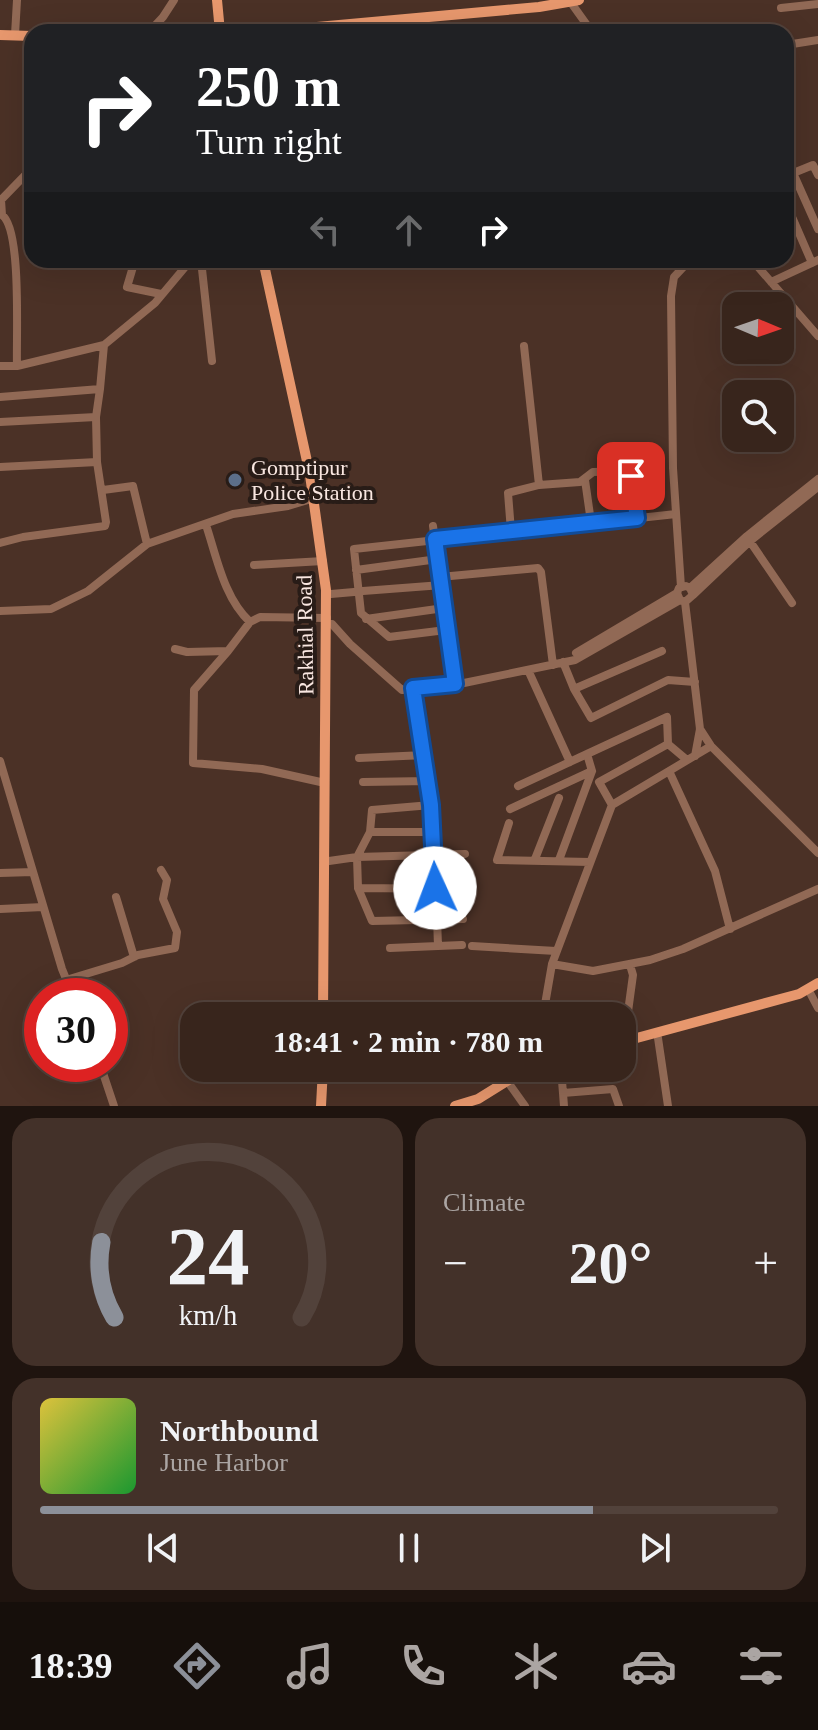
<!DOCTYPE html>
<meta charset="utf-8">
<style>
:root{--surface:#38251c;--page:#433129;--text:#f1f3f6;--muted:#aba5a3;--line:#52423b;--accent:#8c9099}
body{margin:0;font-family:"Times New Roman",serif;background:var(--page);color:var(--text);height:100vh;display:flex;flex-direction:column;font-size:30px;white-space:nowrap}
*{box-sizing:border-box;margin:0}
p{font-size:26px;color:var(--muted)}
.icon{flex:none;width:44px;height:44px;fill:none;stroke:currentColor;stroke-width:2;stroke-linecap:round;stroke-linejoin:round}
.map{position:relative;height:1106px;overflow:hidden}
.sheet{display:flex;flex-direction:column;gap:12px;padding:12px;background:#1f140f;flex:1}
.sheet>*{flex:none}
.hud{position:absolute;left:24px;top:24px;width:770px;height:244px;border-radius:24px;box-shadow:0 8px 32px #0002,0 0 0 2px var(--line);background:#202124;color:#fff;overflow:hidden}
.needle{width:52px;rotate:92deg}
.tools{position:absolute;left:722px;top:292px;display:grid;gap:16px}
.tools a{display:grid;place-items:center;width:72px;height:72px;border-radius:16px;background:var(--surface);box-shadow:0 8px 32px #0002,0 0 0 2px var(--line);font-size:40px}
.speed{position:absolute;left:24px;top:978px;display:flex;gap:16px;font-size:40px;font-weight:700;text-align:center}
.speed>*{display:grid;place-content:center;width:104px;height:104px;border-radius:50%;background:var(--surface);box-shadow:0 8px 32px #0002,0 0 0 2px var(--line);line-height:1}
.speed .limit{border:12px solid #d22;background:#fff;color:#111}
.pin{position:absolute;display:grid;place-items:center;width:68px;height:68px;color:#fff;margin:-34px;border-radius:16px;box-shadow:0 4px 12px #0006}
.me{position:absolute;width:88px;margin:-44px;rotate:358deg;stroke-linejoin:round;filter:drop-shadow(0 0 6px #0008)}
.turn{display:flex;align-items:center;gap:28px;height:168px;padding:0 40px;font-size:36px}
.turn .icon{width:104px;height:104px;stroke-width:2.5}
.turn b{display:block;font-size:56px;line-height:68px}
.lanes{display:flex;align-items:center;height:76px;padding:0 40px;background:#0003;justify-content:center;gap:40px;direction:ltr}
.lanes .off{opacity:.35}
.big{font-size:60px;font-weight:700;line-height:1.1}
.sheet .widget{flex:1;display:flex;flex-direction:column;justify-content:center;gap:12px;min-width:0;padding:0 28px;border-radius:24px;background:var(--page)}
.sheet .dial{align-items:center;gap:0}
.dial svg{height:208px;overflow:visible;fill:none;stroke:var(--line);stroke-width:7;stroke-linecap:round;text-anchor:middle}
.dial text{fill:var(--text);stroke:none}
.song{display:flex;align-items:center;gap:24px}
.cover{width:96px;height:96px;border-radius:12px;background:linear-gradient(135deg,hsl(50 70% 55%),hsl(130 70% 35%))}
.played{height:8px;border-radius:4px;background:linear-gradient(90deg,var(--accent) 75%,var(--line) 75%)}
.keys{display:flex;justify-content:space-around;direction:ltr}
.heat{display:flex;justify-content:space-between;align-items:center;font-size:44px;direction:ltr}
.sheet .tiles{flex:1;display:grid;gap:12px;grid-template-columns:1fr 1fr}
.widget:last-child{grid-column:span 2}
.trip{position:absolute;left:180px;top:1002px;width:456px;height:80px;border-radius:24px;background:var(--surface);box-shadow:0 8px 32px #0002,0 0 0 2px var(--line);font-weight:700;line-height:80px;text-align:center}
.dock{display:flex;height:128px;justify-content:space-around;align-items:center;background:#160f0b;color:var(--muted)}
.dock .icon{width:56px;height:56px}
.dock .current{color:var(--accent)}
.dock b{font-size:36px;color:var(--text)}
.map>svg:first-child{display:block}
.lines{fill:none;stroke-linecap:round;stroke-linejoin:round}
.minor{stroke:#916955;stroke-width:8}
.major{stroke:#e7976d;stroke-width:10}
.route-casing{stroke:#114b97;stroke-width:20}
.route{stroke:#1a73e8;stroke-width:14}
.service-dot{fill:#5c6f8a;stroke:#281c17;stroke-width:3}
.labels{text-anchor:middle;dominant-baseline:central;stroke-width:8;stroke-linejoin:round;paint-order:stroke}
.poi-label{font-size:22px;fill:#f9e7e1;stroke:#281c17;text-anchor:start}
.street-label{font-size:22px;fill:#f9e7e1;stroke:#281c17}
</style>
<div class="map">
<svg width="818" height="1106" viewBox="0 0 818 1106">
<rect width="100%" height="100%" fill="#4b3126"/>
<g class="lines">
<path class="minor" d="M569,0L592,32
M781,8L818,4
M149,32L163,17L174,0
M15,35L17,0
M786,45L818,40
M793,173L818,229
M786,176L813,165L818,175
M786,203L812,263
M135,260L127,287L161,294
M201,260L212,361
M752,260L818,336
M771,282L818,260
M524,346L539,485L580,482L593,472L629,471L637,518
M0,366H17L104,345L155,303L191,260
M17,366C16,338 22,229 2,215L1,200L32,168
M0,397L100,389L104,345
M96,417L100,389
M0,422L96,417L97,462
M0,467L97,462L106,522L105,526L23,537L0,543
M585,480L591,522
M103,490L133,486L147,544
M206,525C217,558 224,598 250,622
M433,526L455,684
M511,531L508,493L539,485
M747,537L792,603
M254,565L323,561
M356,570L438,559
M440,577L538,568L541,572L553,665
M681,587L673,468L671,296L674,277L690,260
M690,588L747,536L818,479
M363,591L442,585
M331,594L354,592
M693,595L750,541L818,487
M685,602L693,595L690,588L686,586L679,588L677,593L680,600L685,602L700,729L695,756
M0,611L51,609L88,591L147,544L233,514L288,506L318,497
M366,619L444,608
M328,624H332L350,644L402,690L464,683L575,660L680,600
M446,630L389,637L361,613L354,549L676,514
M175,649L187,652L228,651L250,622L260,617L327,618
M228,651L194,690L193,763L262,769L325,783
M576,653L677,593
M563,662L574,689L591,718L668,680L695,682
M528,670L570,762
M413,688L419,713L434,832L438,946L462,945
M574,689L662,651
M700,729L711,746L818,853
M359,758L425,755
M0,761L62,969L73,996
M669,771L715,871L730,929
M363,782L428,781
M518,786L587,754
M431,805L372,810L370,832L357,857L358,888L372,921L463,919
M612,805L599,782L668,744L687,760
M510,809L592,771
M509,823L497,860L590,862
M370,832H434
M535,859L559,798
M559,860L592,771L587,754L667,717L668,744
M329,861L357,857L465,854
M0,873L33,872
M358,888L461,889
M116,897L134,957
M0,909L43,907
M472,946L556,951
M390,948L438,946
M552,964L593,971L650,960L683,949L818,889
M66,980L122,963L138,955L175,948L177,932L163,899L167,880L161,870
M808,989L818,1008
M328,1004L544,1009
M219,1016L271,1012L323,1016
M543,1016L552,964L612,805L711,746
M186,1021L194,1020
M658,1038L668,1106
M624,1041L633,975L630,965
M100,1064L114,1106
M561,1068L564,1106
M510,1085L525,1106
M563,1093L613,1089L619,1106"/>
<path class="major" d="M217,0L220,32
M245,32L256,28L317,27L539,7L579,0
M0,35L32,36
M263,260L310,475L326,590L323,1016
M622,1042L799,994L818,983
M522,1078L546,1068
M321,1106L323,1068
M455,1106L478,1099L528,1068"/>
</g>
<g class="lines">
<g class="route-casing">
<path id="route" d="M435,888L431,805L413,688L455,684L435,539L637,518L631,476"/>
</g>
<use href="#route" class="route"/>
</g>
<circle class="service-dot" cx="235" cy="480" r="8"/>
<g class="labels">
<g class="poi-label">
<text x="251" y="467">Gomptipur<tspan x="251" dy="25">Police Station</tspan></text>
</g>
<g class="street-label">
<text transform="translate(305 635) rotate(-91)">Rakhial Road</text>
</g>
</g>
</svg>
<div class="tools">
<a><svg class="needle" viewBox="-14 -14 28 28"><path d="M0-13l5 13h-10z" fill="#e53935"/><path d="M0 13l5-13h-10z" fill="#aba5a3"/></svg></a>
<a><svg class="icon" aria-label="search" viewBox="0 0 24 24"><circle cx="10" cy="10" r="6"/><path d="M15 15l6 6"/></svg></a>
</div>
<div class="speed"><div class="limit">30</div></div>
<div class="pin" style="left:631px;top:476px;background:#d93025"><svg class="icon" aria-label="arrive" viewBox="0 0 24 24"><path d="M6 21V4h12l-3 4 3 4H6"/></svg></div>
<svg class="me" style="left:435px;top:888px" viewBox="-20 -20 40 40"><circle r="19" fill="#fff"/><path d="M0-13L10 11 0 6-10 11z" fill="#1a73e8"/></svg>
<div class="trip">18:41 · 2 min · 780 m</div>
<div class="hud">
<div class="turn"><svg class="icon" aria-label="right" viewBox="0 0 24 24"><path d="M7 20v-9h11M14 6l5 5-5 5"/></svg><div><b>250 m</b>Turn right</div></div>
<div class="lanes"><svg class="icon off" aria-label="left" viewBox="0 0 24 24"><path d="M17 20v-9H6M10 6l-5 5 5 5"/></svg><svg class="icon off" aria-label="ahead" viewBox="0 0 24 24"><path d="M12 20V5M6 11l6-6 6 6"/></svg><svg class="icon" aria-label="right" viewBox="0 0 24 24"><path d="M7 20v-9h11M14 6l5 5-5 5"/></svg></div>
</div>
</div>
<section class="sheet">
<div class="tiles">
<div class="widget dial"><svg viewBox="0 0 100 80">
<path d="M14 69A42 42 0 1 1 86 69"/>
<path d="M14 69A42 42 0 0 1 9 40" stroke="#8c9099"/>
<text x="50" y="56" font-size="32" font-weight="700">24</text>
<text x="50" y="72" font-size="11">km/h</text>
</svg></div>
<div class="widget"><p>Climate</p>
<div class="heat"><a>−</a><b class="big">20°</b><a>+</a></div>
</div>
<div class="widget">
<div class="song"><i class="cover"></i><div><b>Northbound</b><p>June Harbor</p></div></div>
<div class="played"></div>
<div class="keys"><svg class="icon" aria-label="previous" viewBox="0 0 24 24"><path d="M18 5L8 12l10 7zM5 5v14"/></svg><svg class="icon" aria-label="pause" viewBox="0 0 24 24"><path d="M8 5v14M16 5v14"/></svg><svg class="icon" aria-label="next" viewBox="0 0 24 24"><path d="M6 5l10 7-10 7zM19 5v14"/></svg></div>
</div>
</div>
</section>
<nav class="dock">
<b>18:39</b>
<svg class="icon current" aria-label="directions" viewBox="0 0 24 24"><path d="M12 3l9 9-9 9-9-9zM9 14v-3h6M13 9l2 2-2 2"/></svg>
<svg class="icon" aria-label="music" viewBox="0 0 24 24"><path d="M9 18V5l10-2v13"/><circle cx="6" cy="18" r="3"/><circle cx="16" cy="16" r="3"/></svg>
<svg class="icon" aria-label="phone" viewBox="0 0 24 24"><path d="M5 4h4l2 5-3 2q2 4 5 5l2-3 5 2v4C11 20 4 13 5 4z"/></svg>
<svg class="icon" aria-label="climate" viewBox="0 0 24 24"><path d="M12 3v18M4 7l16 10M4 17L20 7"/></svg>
<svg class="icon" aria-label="car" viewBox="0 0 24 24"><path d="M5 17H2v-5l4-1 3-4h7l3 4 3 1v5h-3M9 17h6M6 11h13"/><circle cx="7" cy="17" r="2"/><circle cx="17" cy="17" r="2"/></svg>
<svg class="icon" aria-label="filters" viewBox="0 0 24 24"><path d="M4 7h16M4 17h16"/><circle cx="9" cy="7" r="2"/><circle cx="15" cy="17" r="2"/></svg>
</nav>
